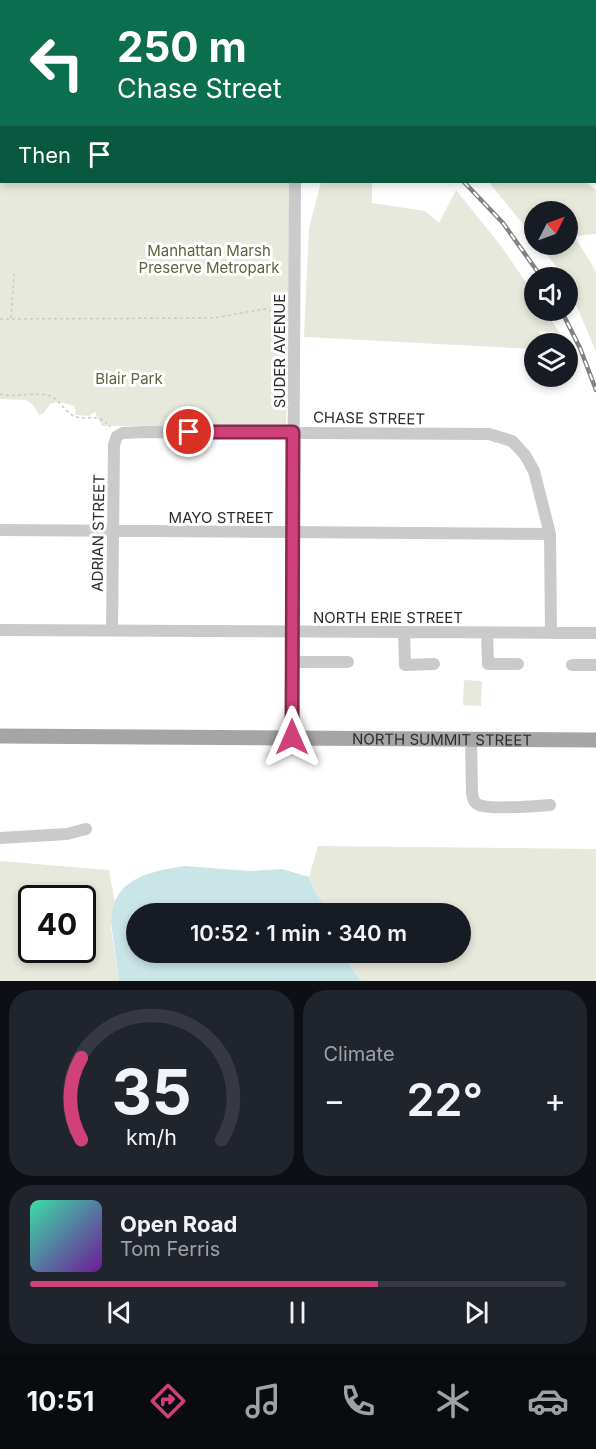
<!DOCTYPE html>
<meta charset="utf-8">
<style>
:root{--surface:#171b24;--page:#20242c;--text:#f1f3f6;--muted:#9ea1a6;--line:#363941;--accent:#d14179}
body{margin:0;font-family:Inter,sans-serif;background:var(--page);color:var(--text);height:100vh;display:flex;flex-direction:column;font-size:22px;white-space:nowrap}
*{box-sizing:border-box;margin:0}
p{font-size:20px;color:var(--muted)}
.icon{flex:none;width:33px;height:33px;fill:none;stroke:currentColor;stroke-width:2;stroke-linecap:round;stroke-linejoin:round}
.map{position:relative;height:981px;overflow:hidden}
.side{display:flex;flex-direction:column;gap:9px;padding:9px;background:#0d0f14;flex:1}
.side>*{flex:none}
.guide{position:absolute;left:0px;top:0px;width:597px;height:183px;box-shadow:0 3px 9px #0003;background:#0b6e4f;color:#fff;overflow:hidden}
.needle{width:39px;rotate:48deg}
.controls{position:absolute;left:524px;top:201px;display:grid;gap:12px}
.controls a{display:grid;place-items:center;width:54px;height:54px;border-radius:50%;background:var(--surface);box-shadow:0 3px 9px #0003;font-size:30px}
.speed{position:absolute;left:18px;top:885px;display:flex;gap:12px;font-size:30px;font-weight:700;text-align:center}
.speed>*{display:grid;place-content:center;width:78px;height:78px;border-radius:50%;background:var(--surface);box-shadow:0 3px 9px #0003;line-height:1}
.speed .limit{border:3px solid #111;border-radius:9px;background:#fff;color:#111}
.pin{position:absolute;display:grid;place-items:center;width:51px;height:51px;color:#fff;margin:-26px;border:3px solid #fff;border-radius:50%;box-shadow:0 2px 6px #0007}
.me{position:absolute;width:66px;margin:-33px;rotate:0deg;stroke-linejoin:round;filter:drop-shadow(0 0 4px #0008)}
.turn{display:flex;align-items:center;gap:21px;height:126px;padding:0 18px;font-size:27px}
.turn .icon{width:78px;height:78px;stroke-width:2.5}
.turn b{display:block;font-size:42px;line-height:51px}
.then{display:flex;align-items:center;height:57px;padding:0 18px;background:#0003;gap:12px;font-size:22px}
.big{font-size:45px;font-weight:600;line-height:1.1}
.side .tile{flex:1;display:flex;flex-direction:column;justify-content:center;gap:9px;min-width:0;padding:0 21px;border-radius:24px;background:var(--page)}
.side .dial{align-items:center;gap:0}
.dial svg{height:156px;overflow:visible;fill:none;stroke:var(--line);stroke-width:7;stroke-linecap:round;text-anchor:middle}
.dial text{fill:var(--text);stroke:none}
.song{display:flex;align-items:center;gap:18px}
.cover{width:72px;height:72px;border-radius:9px;background:linear-gradient(135deg,hsl(160 70% 55%),hsl(280 70% 35%))}
.played{height:6px;border-radius:3px;background:linear-gradient(90deg,var(--accent) 65%,var(--line) 65%)}
.keys{display:flex;justify-content:space-around;direction:ltr}
.heat{display:flex;justify-content:space-between;align-items:center;font-size:33px;direction:ltr}
.side .tiles{flex:1;display:grid;gap:9px;grid-template-columns:1fr 1fr}
.tile:last-child{grid-column:span 2}
.trip{position:absolute;left:126px;top:903px;width:345px;height:60px;border-radius:30px;background:var(--surface);box-shadow:0 3px 9px #0003;font-weight:600;line-height:60px;text-align:center}
.tabs{display:flex;height:96px;justify-content:space-around;align-items:center;background:#090b0e;color:var(--muted)}
.tabs .icon{width:42px;height:42px}
.tabs .current{color:var(--accent)}
.tabs b{font-size:27px;color:var(--text)}
.map>svg:first-child{display:block}
.green{fill:#e7e9dc;fill-rule:evenodd}
.water{fill:#cae5e7}
.lines{fill:none;stroke-linecap:round;stroke-linejoin:round}
.path{stroke:#cacaca;stroke-width:1.5;stroke-dasharray:3 3;stroke-linecap:butt}
.minor{stroke:#cacaca;stroke-width:12}
.major{stroke:#a5a5a5;stroke-width:15}
.rail-casing{stroke:#828282;stroke-width:4.5}
.rail{stroke:#fff;stroke-width:2;stroke-dasharray:7;stroke-linecap:butt}
.route-casing{stroke:#882a4f;stroke-width:15}
.route{stroke:#d14179;stroke-width:10}
.labels{text-anchor:middle;dominant-baseline:central;stroke-width:6;stroke-linejoin:round;paint-order:stroke}
.park-label{font-size:15px;fill:#5c633f;stroke:#fff}
.street-label{font-size:15px;fill:#2d2d2d;stroke:#fff}
</style>
<div class="map">
<svg width="596" height="981" viewBox="0 0 596 981">
<rect width="100%" height="100%" fill="#fff"/>
<path class="green" d="M0,0L212,1L2,2V182H295L294,319L288,320L286,426H102L95,412L89,416L75,415L76,409L72,405L57,402L50,404L44,413L39,415L33,405L26,400L0,399Z
M321,182H372V203L425,211L439,223L456,190L501,246L534,294V310L545,311L560,333L540,331L541,343L534,344V349L304,337L309,228Z
M489,182H585L596,190V234L574,236L596,271V352L567,283V278L565,277L539,245L567,244V212H534V238Z
M464,680L482,681L481,706L463,705Z
M318,846L596,849V981H361L347,961L336,953L460,952V914L325,913V904L316,894L309,877Z
M0,861L109,870L115,903L111,928L119,981H0ZM32,898H82V950H32Z"/>
<path class="water" d="M185,866L250,871L282,869L309,877L316,894L325,904V913L136,914V952L336,953L347,961L361,981H119C117,964 114,947 112,930C107,880 146,872 185,866Z"/>
<g class="lines">
<path class="path" d="M50,0L52,2
M400,0L402,2
M11,318L14,274
M0,319L213,318L264,309L285,314
M0,394C15,398 31,392 47,395C57,397 63,409 72,415C86,423 96,410 110,427"/>
<path class="minor" d="M357,0L360,2
M435,0L437,2
M296,2V0
M575,2L576,0
M0,530L550,534
M0,630L596,633
M112,630L114,445L117,436L123,433L145,432L489,434L512,441L525,455L534,471L550,534L551,633
M404,632L405,665L434,664
M487,633L488,664H518
M292,662H348
M572,665H596
M292,737L295,182
M471,739L472,793C473,799 474,803 479,805C490,810 535,806 550,805
M0,838L67,834L86,829"/>
<path class="major" id="s1" d="M0,736L596,740"/>
<g class="rail-casing">
<path id="rail" d="M217,0L219,2
M464,182L503,223L542,278
M561,310L580,348L596,390"/>
</g>
<use href="#rail" class="rail"/>
</g>
<g class="lines">
<g class="route-casing">
<path id="route" d="M189,432H293L292,737"/>
</g>
<use href="#route" class="route"/>
</g>
<g class="labels">
<g class="park-label">
<text x="209" y="250">Manhattan Marsh<tspan x="209" dy="17">Preserve Metropark</tspan></text>
<text x="129" y="378">Blair Park</text>
</g>
<g class="street-label">
<text transform="translate(279 351) rotate(-90)">SUDER AVENUE</text>
<text transform="translate(369 418) rotate(1)">CHASE STREET</text>
<text x="221" y="517">MAYO STREET</text>
<text transform="translate(98 533) rotate(-89)">ADRIAN STREET</text>
<text x="388" y="617">NORTH ERIE STREET</text>
<text stroke="none"><textPath href="#s1" startOffset="442">NORTH SUMMIT STREET</textPath></text>
</g>
</g>
</svg>
<div class="controls">
<a><svg class="needle" viewBox="-14 -14 28 28"><path d="M0-13l5 13h-10z" fill="#e53935"/><path d="M0 13l5-13h-10z" fill="#9ea1a6"/></svg></a>
<a><svg class="icon" aria-label="sound" viewBox="0 0 24 24"><path d="M4 9h4l5-4v14l-5-4H4zM17 9q2 3 0 6"/></svg></a>
<a><svg class="icon" aria-label="layers" viewBox="0 0 24 24"><path d="M12 4l9 5-9 5-9-5zM3 14l9 5 9-5"/></svg></a>
</div>
<div class="speed"><div class="limit">40</div></div>
<div class="pin" style="left:189px;top:432px;background:#d93025"><svg class="icon" aria-label="arrive" viewBox="0 0 24 24"><path d="M6 21V4h12l-3 4 3 4H6"/></svg></div>
<svg class="me" style="left:292px;top:737px" viewBox="-20 -20 40 40"><path d="M0-17L14 15 0 8-14 15z" fill="#d14179" stroke="#fff" stroke-width="4"/></svg>
<div class="trip">10:52 · 1 min · 340 m</div>
<div class="guide">
<div class="turn"><svg class="icon" aria-label="left" viewBox="0 0 24 24"><path d="M17 20v-9H6M10 6l-5 5 5 5"/></svg><div><b>250 m</b>Chase Street</div></div>
<div class="then">Then<svg class="icon" aria-label="arrive" viewBox="0 0 24 24"><path d="M6 21V4h12l-3 4 3 4H6"/></svg></div>
</div>
</div>
<section class="side">
<div class="tiles">
<div class="tile dial"><svg viewBox="0 0 100 80">
<path d="M14 69A42 42 0 1 1 86 69"/>
<path d="M14 69A42 42 0 0 1 14 27" stroke="#d14179"/>
<text x="50" y="56" font-size="32" font-weight="700">35</text>
<text x="50" y="72" font-size="11">km/h</text>
</svg></div>
<div class="tile"><p>Climate</p>
<div class="heat"><a>−</a><b class="big">22°</b><a>+</a></div>
</div>
<div class="tile">
<div class="song"><i class="cover"></i><div><b>Open Road</b><p>Tom Ferris</p></div></div>
<div class="played"></div>
<div class="keys"><svg class="icon" aria-label="previous" viewBox="0 0 24 24"><path d="M18 5L8 12l10 7zM5 5v14"/></svg><svg class="icon" aria-label="pause" viewBox="0 0 24 24"><path d="M8 5v14M16 5v14"/></svg><svg class="icon" aria-label="next" viewBox="0 0 24 24"><path d="M6 5l10 7-10 7zM19 5v14"/></svg></div>
</div>
</div>
</section>
<nav class="tabs">
<b>10:51</b>
<svg class="icon current" aria-label="directions" viewBox="0 0 24 24"><path d="M12 3l9 9-9 9-9-9zM9 14v-3h6M13 9l2 2-2 2"/></svg>
<svg class="icon" aria-label="music" viewBox="0 0 24 24"><path d="M9 18V5l10-2v13"/><circle cx="6" cy="18" r="3"/><circle cx="16" cy="16" r="3"/></svg>
<svg class="icon" aria-label="phone" viewBox="0 0 24 24"><path d="M5 4h4l2 5-3 2q2 4 5 5l2-3 5 2v4C11 20 4 13 5 4z"/></svg>
<svg class="icon" aria-label="climate" viewBox="0 0 24 24"><path d="M12 3v18M4 7l16 10M4 17L20 7"/></svg>
<svg class="icon" aria-label="car" viewBox="0 0 24 24"><path d="M5 17H2v-5l4-1 3-4h7l3 4 3 1v5h-3M9 17h6M6 11h13"/><circle cx="7" cy="17" r="2"/><circle cx="17" cy="17" r="2"/></svg>
</nav>
